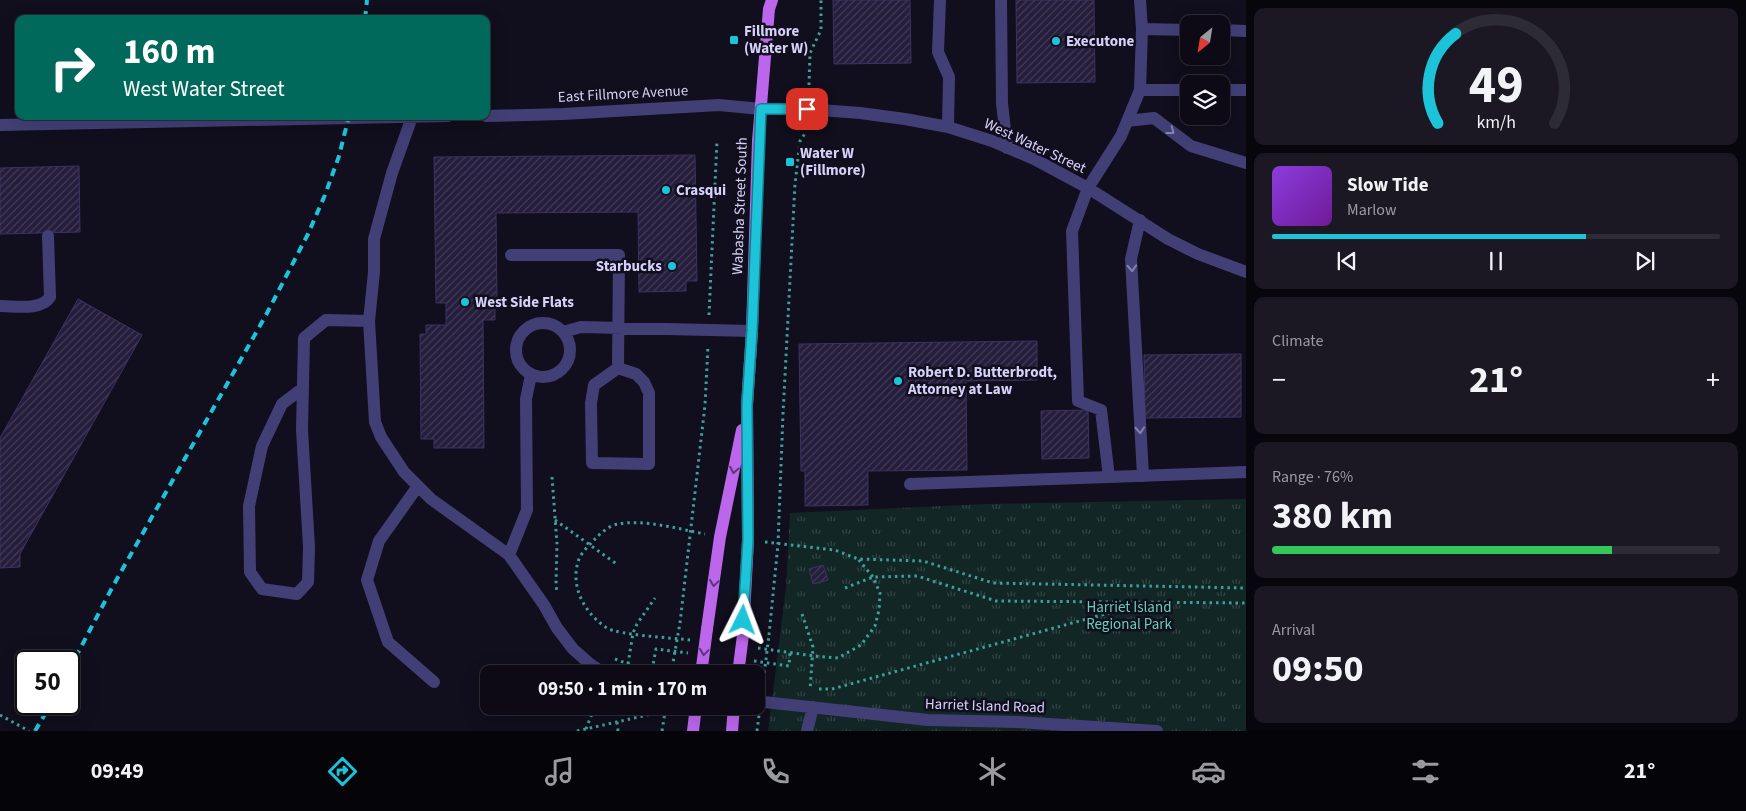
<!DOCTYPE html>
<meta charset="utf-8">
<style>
:root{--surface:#0d0a16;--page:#1b1823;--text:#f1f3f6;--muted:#9a9aa1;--line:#2d2b35;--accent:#1dc4d9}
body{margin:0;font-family:"Source Sans 3",sans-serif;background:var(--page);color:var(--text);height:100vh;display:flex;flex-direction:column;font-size:19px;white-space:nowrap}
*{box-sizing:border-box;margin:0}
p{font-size:16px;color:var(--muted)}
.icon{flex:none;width:28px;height:28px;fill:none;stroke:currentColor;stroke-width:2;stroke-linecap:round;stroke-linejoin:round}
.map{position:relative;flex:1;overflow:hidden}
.details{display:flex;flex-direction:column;gap:8px;padding:8px;background:#07060c;width:500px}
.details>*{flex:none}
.top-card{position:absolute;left:15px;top:15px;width:475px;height:105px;border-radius:10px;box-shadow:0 5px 20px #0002,0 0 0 1px var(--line);background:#00695c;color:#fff;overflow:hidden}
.needle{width:32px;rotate:210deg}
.buttons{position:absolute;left:1180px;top:15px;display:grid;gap:10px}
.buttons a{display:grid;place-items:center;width:50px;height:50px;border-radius:10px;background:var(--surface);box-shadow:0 5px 20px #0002,0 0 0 1px var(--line);font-size:25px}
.speed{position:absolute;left:15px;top:650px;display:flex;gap:10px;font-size:25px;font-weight:700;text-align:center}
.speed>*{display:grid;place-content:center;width:65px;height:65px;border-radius:50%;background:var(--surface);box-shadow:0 5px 20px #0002,0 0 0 1px var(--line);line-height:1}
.speed .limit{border:2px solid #111;border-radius:8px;background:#fff;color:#111}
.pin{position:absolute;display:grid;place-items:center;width:42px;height:42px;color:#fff;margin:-21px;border-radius:10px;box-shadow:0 2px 8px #0006}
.me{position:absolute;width:55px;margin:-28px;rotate:3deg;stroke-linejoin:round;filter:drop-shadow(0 0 4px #0008)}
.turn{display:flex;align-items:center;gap:18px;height:105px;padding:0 25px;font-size:22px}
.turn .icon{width:65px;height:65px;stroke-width:2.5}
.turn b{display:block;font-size:35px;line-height:42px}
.big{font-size:38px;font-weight:700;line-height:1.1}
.details .tile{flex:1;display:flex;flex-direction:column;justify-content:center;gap:8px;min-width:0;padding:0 18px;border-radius:10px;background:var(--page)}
.details .dial{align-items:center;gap:0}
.dial svg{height:130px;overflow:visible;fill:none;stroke:var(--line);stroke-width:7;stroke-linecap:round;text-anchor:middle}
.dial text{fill:var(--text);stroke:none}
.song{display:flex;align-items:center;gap:15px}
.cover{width:60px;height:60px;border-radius:8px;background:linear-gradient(135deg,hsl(270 70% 55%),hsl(280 70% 35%))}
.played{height:5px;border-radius:2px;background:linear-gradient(90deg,var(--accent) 70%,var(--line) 70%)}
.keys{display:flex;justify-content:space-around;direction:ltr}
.heat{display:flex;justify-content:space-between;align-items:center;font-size:28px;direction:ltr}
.charge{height:8px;border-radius:4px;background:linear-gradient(90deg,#34c759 76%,var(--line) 0)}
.trip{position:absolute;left:480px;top:665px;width:285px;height:50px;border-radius:10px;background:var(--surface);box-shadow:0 5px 20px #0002,0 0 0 1px var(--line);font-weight:700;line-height:50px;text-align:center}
.tab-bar{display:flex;height:80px;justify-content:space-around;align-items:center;background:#050409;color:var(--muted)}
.tab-bar .icon{width:35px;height:35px}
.tab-bar .active{color:var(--accent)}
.tab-bar b{font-size:22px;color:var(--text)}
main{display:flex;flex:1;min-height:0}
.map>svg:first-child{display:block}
.park{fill:url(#park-tufts)}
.building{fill:url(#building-hatch);stroke:#3d3264}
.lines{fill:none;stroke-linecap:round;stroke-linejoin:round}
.path{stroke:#3ca19c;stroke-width:3;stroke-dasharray:2.5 4;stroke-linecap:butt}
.minor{stroke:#423f76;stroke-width:12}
.major{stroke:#bb66eb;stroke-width:12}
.rail{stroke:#1dc4d9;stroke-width:4;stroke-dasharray:8 6;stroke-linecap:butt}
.path-bridge{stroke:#3ca19c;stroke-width:3;stroke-dasharray:2.5 4;stroke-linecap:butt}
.major-bridge{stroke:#bb66eb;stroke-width:12}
.oneway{stroke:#8581b1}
.oneway2{stroke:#5d367a}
.route-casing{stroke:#137f8d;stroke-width:12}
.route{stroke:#1dc4d9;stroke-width:9}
.poi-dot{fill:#1dc4d9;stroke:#110e1d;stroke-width:2}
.labels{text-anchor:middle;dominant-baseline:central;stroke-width:5;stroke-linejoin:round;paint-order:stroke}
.poi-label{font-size:15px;font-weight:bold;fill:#d6d1f9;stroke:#110e1d;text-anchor:start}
.street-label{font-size:15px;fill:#d6d1f9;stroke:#110e1d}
.park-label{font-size:15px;fill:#67cfb6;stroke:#110e1d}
</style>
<main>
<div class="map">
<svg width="1246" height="731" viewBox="0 0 1246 731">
<defs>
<pattern id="park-tufts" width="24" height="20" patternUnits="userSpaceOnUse" patternTransform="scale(1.25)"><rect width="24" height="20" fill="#122626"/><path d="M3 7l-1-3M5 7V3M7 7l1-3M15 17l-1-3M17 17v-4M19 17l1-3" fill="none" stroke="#344446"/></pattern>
<pattern id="building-hatch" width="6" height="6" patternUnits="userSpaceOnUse" patternTransform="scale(1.25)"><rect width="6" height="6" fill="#241d3b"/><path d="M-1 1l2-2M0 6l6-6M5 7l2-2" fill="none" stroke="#433d58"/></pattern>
</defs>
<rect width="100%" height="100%" fill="#110e1d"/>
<path class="park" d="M1246,499V731H768L786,588L790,513L986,504Z"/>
<path class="building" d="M833,0H910L911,63L834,64Z
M1016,0H1094L1095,82L1017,83Z
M695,155L697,281H686V291L639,292L638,212L496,213L497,301L495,300V320H483L484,448H434V439H421L420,334H426V325H446V303H436L434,157Z
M79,166L80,232L0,234V168Z
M78,299L142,335L20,554V567L0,568V438Z
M1037,341V380L966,381L967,470L868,471V505L805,506V471H801L799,344Z
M1241,354V417L1145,418L1144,355Z
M1088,410L1089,458L1042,459L1041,411Z
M823,565L828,580L813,584L809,569Z"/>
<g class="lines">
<path class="path" d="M809,85L810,53L821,30V0
M709,315L717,141
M552,477L557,544L556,585L557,592
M555,520L618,565
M765,542L835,550L858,559L923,561L993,583L1246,588
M845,588L873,577L917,576L996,601L1246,603
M802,614L813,647L810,690
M680,623L705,405L708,346
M769,635L778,544L783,414L795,184L800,141L806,132
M690,640C674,638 618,635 607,628C585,614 569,586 579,559C582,552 590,544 596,538C601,533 610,525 618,524C643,519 679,529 705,534
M758,648L814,656L838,658L861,645L875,626L879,610L880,593L873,577L858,559
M615,659L636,667L652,670
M754,661L789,666L790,652
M628,664L633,633L637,624L655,598
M684,674L652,670L656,649L688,653
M819,689H832L1145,603
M0,715L29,731
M617,722L618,731
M586,729L591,716L599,706
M577,731L665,711L679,710"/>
<path class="minor" d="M940,0L938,52L949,77L948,127
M1001,0L1002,103L1007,148
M1140,0L1142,29L1140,90L1121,136L1088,188L1072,231L1078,401L1101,410L1109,477L1246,472
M1142,29L1189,30
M1221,30L1246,31
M1140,90H1189
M1221,90H1246
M486,116L563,114L719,105L761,109H807L860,113L905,119L948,127L992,141L1034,159L1088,188L1168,239L1198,254L1246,272
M412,117L392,173L374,239V272L369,321L375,422L381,437L404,472L431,499L509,555L544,605L557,628L573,649L590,664L605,674
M1127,121L1154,118L1191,146L1246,163
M0,125L448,116
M1140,220L1131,259L1143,476
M511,255H619L618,368L636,374L644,382L649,393V464L592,463L591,403L594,385L618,368
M0,306C15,306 41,311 50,297L48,236
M516 350a27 27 0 1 1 54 0a27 27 0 1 1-54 0Z
M563,332L581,327L752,331
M303,388L282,404L262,446L249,506L250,572L262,589L297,594L308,582L309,547L302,430L304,338L326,320L369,321
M910,484L1109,477
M418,486L379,541L367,580L388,642L434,682
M509,555L527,510L526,399L531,375
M756,701L928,720L1018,722L1157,731
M807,731L813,707"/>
<path class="major" d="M707,629L720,537L742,430
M743,635L748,540L747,405L752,331L758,141L769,9L772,0
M693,731L696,706
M732,731L734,706"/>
<path class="rail" d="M365,19L367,0
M69,670L113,586L266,315L308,234L325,195L339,156L349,116
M35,731L51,704"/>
<path class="path-bridge" d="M671,674L680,623
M662,731L666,706
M757,731L769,635"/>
<path class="major-bridge" d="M701,674L707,629
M738,674L743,635"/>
</g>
<defs><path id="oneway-chevron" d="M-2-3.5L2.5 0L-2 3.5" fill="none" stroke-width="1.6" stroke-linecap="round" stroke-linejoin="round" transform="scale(1.25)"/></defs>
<g class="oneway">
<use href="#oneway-chevron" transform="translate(1171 131) rotate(37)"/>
<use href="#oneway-chevron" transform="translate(1132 268) rotate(87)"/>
<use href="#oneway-chevron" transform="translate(1140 430) rotate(87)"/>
</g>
<g class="oneway2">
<use href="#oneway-chevron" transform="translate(734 470) rotate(101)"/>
<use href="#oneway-chevron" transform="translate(714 583) rotate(98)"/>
<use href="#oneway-chevron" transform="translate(704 652) rotate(98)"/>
</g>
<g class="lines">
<g class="route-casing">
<path id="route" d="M743,620L748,540L747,405L752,331L761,109H807"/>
</g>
<use href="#route" class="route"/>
</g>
<g class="poi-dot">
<rect x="729" y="35" width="10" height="10" rx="2.5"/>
<circle cx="1056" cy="41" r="5"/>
<rect x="785" y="157" width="10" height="10" rx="2.5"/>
<circle cx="666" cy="190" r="5"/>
<circle cx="672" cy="266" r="5"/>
<circle cx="465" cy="302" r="5"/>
<circle cx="898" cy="381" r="5"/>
</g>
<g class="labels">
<g class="poi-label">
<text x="744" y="31">Fillmore<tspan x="744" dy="17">(Water W)</tspan></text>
<text x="1066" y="41">Executone</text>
<text x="800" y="153">Water W<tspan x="800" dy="17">(Fillmore)</tspan></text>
<text x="676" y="190">Crasqui</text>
<text x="662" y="266" text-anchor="end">Starbucks</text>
<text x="475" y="302">West Side Flats</text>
<text x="908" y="372">Robert D. Butterbrodt,<tspan x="908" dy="17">Attorney at Law</tspan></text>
</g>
<g class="street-label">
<text transform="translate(623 94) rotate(-3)">East Fillmore Avenue</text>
<text transform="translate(1035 146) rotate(25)">West Water Street</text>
<text transform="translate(740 206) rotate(-88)">Wabasha Street South</text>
<text transform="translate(985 706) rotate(2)">Harriet Island Road</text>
</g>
<g class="park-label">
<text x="1129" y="607">Harriet Island<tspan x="1129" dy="17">Regional Park</tspan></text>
</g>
</g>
</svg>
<div class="buttons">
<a><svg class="needle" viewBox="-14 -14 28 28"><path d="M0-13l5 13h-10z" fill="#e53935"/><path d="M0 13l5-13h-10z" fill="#9a9aa1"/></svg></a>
<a><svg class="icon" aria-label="layers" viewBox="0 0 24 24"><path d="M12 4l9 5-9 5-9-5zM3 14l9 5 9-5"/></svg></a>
</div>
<div class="speed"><div class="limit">50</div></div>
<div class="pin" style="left:807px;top:109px;background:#d93025"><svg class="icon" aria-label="arrive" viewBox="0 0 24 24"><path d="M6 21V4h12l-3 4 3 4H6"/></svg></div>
<svg class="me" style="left:743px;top:620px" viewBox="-20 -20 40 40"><path d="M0-17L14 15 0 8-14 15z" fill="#1dc4d9" stroke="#fff" stroke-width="4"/></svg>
<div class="trip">09:50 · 1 min · 170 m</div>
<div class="top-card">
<div class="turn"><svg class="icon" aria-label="right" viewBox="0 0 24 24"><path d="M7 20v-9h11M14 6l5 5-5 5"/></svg><div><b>160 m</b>West Water Street</div></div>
</div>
</div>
<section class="details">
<div class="tile dial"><svg viewBox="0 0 100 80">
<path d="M14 69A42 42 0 1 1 86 69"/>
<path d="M14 69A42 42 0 0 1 25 14" stroke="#1dc4d9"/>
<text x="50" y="56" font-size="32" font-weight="700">49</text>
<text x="50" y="72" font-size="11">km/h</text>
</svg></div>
<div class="tile">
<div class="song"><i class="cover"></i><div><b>Slow Tide</b><p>Marlow</p></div></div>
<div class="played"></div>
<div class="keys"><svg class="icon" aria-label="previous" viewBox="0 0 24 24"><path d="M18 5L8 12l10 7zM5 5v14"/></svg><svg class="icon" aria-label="pause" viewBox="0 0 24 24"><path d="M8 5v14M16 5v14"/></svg><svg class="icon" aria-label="next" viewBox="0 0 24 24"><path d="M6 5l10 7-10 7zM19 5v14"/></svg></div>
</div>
<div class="tile"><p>Climate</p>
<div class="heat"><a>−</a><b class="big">21°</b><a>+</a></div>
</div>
<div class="tile"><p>Range · 76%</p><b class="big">380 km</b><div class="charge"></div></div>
<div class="tile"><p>Arrival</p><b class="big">09:50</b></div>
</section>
</main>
<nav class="tab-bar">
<b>09:49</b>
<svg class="icon active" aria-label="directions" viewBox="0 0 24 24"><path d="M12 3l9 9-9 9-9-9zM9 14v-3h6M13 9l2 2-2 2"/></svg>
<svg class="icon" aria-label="music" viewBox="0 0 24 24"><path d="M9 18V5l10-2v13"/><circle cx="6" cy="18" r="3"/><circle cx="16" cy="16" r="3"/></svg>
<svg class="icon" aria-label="phone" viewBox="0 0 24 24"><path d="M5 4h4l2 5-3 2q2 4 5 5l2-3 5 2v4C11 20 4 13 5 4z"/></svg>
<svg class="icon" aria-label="climate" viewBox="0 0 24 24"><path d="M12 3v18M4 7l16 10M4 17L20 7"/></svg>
<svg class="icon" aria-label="car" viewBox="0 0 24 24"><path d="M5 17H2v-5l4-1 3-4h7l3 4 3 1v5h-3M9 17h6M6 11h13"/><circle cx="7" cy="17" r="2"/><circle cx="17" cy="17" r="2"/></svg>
<svg class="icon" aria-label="filters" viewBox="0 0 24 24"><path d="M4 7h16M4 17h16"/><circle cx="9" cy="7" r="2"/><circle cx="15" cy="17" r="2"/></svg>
<b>21°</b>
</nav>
